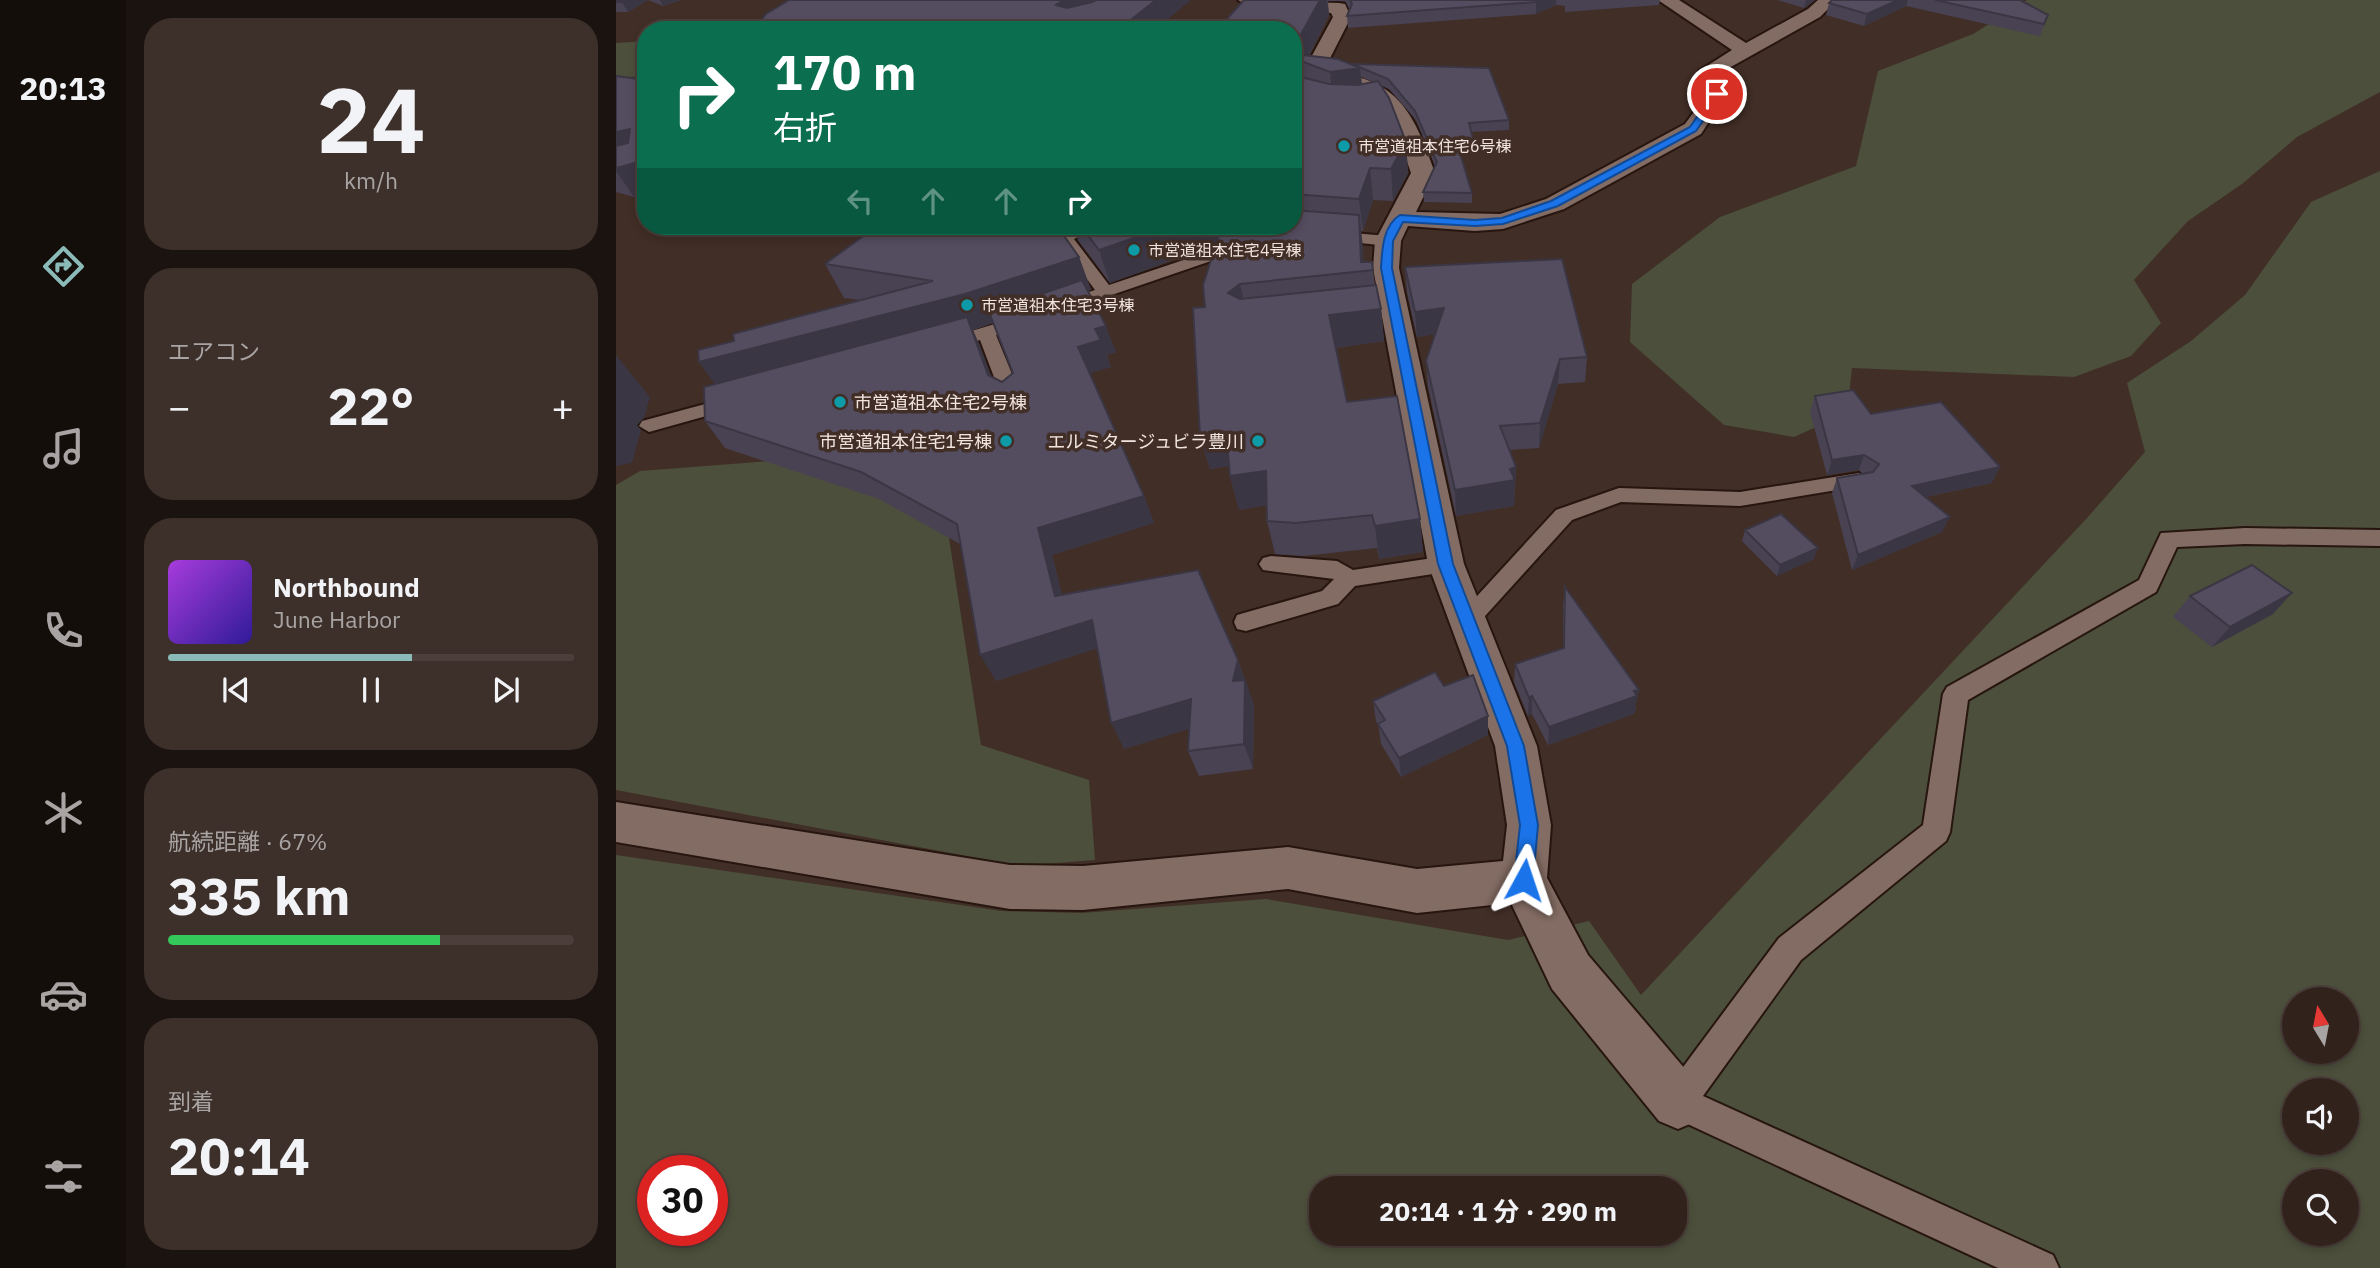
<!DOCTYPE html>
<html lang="ja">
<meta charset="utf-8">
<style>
:root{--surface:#31221c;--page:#3d2f29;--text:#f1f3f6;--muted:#a8a4a3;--line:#4c3f3b;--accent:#8bbbb9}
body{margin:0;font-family:"IBM Plex Sans","Noto Sans JP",sans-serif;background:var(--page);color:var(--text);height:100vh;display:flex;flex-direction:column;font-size:26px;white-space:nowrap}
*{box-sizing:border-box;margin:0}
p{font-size:23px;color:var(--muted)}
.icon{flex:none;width:38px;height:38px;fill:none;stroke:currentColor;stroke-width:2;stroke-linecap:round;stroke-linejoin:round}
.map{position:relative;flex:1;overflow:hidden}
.side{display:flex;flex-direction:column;gap:18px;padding:18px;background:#1b130f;width:490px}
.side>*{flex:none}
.top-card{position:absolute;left:21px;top:21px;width:665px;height:214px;border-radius:28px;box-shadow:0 4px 10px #0003,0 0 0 2px var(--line);background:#0b6e4f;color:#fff;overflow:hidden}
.needle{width:46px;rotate:350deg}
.tools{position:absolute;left:1666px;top:987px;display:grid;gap:14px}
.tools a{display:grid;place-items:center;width:77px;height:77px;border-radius:50%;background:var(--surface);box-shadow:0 4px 10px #0003,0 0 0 2px var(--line);font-size:35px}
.speed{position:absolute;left:21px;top:1155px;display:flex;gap:14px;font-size:35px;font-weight:700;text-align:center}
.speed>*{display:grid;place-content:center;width:91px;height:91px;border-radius:50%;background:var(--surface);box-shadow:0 4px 10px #0003,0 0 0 2px var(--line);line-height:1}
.speed .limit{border:10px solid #d22;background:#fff;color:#111}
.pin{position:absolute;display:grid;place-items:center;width:60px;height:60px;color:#fff;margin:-30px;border:4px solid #fff;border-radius:50%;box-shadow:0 2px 7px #0007}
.me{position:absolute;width:77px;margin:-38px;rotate:5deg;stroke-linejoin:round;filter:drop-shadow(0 0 5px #0008)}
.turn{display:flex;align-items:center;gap:24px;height:147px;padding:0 21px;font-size:32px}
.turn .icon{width:91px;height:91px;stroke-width:2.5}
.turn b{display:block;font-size:49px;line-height:60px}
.lanes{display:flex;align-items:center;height:66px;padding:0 21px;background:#0003;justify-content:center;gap:35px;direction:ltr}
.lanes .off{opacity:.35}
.big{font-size:52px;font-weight:700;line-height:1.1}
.side .card{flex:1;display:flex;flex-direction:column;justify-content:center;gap:10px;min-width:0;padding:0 24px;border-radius:28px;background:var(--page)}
.side .dial{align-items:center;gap:0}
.dial b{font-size:91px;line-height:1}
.song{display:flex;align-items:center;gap:21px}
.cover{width:84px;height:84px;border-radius:10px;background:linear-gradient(135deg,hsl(280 70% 55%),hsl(250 70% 35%))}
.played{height:7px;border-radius:4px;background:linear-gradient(90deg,var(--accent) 60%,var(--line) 60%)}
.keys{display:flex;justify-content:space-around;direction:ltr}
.heat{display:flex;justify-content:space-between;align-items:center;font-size:38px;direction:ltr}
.charge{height:10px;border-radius:5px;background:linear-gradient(90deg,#34c759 67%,var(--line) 0)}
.trip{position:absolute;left:693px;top:1176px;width:378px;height:70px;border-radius:28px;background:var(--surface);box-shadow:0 4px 10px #0003,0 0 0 2px var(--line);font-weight:700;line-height:70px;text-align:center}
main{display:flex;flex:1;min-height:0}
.menu{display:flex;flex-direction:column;width:126px;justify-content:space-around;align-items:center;background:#140e0b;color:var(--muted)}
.menu .icon{width:49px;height:49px}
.menu .active{color:var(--accent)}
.menu b{font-size:32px;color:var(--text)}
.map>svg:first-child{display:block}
.green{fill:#4b4f3b;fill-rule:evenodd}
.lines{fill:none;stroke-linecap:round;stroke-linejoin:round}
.service-casing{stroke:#27150f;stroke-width:4}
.minor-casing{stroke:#27150f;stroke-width:4}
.tertiary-casing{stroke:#27150f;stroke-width:4}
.service{fill:#836c63;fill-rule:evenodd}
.minor{fill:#836c63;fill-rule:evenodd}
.tertiary{fill:#836c63;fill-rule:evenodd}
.wall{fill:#484253;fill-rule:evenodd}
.shaded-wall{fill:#3b3643}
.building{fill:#544d60;stroke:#3b3643;stroke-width:2}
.route{fill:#1a73e8;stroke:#114b97;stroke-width:2}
.culture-dot{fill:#0f9aa8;stroke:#412e26;stroke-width:2.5}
.labels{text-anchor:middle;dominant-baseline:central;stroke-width:7;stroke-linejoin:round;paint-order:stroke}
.far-poi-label{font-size:16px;fill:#f1e4df;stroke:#412e26;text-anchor:start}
.poi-label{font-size:18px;fill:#f1e4df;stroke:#412e26;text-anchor:end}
</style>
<main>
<nav class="menu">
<b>20:13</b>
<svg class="icon active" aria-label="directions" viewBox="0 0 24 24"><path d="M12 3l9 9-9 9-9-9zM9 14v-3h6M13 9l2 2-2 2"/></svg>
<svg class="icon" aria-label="music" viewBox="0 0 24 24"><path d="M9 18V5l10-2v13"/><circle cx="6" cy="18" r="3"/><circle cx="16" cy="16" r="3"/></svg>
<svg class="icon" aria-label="phone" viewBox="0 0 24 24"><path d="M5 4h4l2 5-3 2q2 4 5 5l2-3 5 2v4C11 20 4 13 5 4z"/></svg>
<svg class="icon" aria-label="climate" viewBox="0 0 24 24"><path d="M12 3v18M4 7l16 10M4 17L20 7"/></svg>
<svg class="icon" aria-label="car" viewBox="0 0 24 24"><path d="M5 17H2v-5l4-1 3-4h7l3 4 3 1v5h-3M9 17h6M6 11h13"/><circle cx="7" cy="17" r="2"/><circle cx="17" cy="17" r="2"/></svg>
<svg class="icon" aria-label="filters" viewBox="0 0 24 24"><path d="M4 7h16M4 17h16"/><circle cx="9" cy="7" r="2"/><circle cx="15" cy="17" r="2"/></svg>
</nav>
<section class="side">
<div class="card dial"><b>24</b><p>km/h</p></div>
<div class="card"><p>エアコン</p>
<div class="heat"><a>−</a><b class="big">22°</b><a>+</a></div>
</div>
<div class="card">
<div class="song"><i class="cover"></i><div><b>Northbound</b><p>June Harbor</p></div></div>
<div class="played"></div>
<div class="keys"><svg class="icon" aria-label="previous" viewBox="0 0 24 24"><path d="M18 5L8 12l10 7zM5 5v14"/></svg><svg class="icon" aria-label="pause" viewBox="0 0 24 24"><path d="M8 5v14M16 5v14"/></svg><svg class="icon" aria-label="next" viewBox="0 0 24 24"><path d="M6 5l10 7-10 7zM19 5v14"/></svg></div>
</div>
<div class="card"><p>航続距離 · 67%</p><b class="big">335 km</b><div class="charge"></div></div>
<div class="card"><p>到着</p><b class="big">20:14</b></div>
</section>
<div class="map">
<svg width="1764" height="1268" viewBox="0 0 1764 1268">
<rect width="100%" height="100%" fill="#412e26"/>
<path class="green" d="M1411,0H1764V92L1681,137L1626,184L1572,221L1518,280L1545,323L1515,356L1458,377L1236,368L1231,413L1178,437L1108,425L1014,342L1016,284L1104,217L1240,166L1262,71L1357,34Z
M30,41V76L0,78V43Z
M1764,171V1268H0V855L386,911L465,913L650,899L892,940L973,921L1025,995L1471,518L1529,452L1511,383L1575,341L1629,295L1695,202ZM1678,999H1731V1052H1678ZM1678,1090H1731V1143H1678ZM37,1171H96V1230H37ZM1678,1181H1731V1234H1678ZM705,1188H1059V1234H705Z
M154,461L242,480L331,525L365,745L473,780L479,860L403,866L0,790V485L24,471Z"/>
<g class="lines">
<g class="service-casing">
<path id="service" d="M462,226H483L458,239L493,285L621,242L627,240L635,245L633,248L446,312L440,311L437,307L440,303L479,290L440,237Z
M713,231L772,236L780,241L772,246L707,239L705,236Z
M412,314L421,319L418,323L380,335L407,401L404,405L397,407L387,401L364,340L329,351L320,345L322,341Z
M119,396L129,402L126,406L33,432L23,426L26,421Z
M1243,473L1254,480L1251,485L1124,506L1005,502L956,520L860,626L851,629L842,626L839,620L940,510L1003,488L1124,492Z
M1629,528L1764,530V546L1629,544L1561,547L1540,592L1352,700L1334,832L1330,841L1185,960L1087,1096L1437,1255L1443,1268H1382L1050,1114L1045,1102L1050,1090L1163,938L1307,825L1327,694L1331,687L1523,580L1545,533Z
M655,556L721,561L737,570L830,556L838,558L842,564L838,570L830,572L739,586L722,604L630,631L621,629L618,622L621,615L706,591L718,579L647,570L643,564L647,558Z"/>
</g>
<g class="minor-casing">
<path id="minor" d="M1042,0H1063L1130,43L1192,9L1202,0H1221L1204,17L1104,73L1111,94L1085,134L948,209L887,229L859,231L792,226L785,241L783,268L848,564L921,746L935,825L931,878L972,955L1081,1083L1089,1102L1081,1121L1062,1129L1043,1121L936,989L895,903L801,913L672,889L467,910L394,909L0,842V802L394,865L467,866L672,847L801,869L887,861L891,825L879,746L812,564L757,268L759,241L795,173C772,98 757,85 677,80V68C768,74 790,87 819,173L800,212L884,214L930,199L1069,124L1091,94L1083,71L1116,50Z"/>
</g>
<g class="tertiary-casing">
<path id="tertiary" d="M622,0L723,3L729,4L735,17L706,74L696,80L686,74L717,17L715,13L631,5Z"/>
</g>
<use href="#service" class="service"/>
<use href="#minor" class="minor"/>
<use href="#tertiary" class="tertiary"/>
</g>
<path class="wall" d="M0,0H65L47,6L32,0L12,12H0Z
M628,0H1044L1043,5L949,12V6L940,5L920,14L732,28L731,16L734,10L729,1H712L713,15L693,56L722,59L893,120V130L855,132L857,139V149L843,150L856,193V203L808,202L807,192L819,166L800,120L773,89L764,85L790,142L792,173L777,201L757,200L747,231H745L747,262L757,270L759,285L765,309L768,341L720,348L731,402L804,519L807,552L763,559L761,548L687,556L659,554L651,521V505L623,510L614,476L613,466L594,469L584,436L589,307L600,244L494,283L462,240L457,226H677V30ZM745,77L757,82L746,84Z
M1161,0H1199L1188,8Z
M1216,0H1404L1432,15L1424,36L1290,6L1248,26L1210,15L1213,3Z
M0,76L18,197L0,192Z
M445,232L463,257L475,290L472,291L500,352L491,355L495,367L474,373L528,496L538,523L436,555L446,595L622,660L638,705L637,769L583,776L572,751L574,728L508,749L481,648L380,681L344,544L263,499L109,448L89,421L99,384L83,362L118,341L245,300L228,298L209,264ZM377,323L397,373L386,382L375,377L363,344L357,330Z
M789,267L971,357L969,382L942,384L923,448L893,450L900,467L898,506L840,516L812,386L810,361L819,334L801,337L791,292Z
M1199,396L1255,414L1376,483L1310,497L1326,532L1236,570L1216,493L1221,478L1247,474L1243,470L1211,475L1194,412Z
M1129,530L1198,559L1161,576L1126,541Z
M949,587L1020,708L1018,714L932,745L916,714L912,716L898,682L899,664L947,648V605Z
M1574,596L1657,614L1596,647L1557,617Z
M828,686L872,716V735L785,777L765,744L762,724L760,721L757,701Z"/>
<path class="shaded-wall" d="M9,0H32L12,12L6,2Z
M44,0H65L47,6Z
M448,0H484L447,30L440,5Z
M540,0H575L539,30H502Z
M704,0H711L713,15L689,63L687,62L683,38Z
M925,0H940V5L920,14V2Z
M1190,0H1199L1188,8Z
M1282,0H1292L1290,6L1248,26L1251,14Z
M682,60L686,90L677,96V64Z
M744,68L747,97L717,101L714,72Z
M14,129L30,154L0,164V132Z
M790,142L792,173L777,201L775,169Z
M30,160V193L18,197L0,171V168Z
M754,168L757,200L747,231L743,199Z
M743,215L747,247L748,271L745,262Z
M433,226H457L439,235Z
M553,226H660L618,238L494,283L483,250Z
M463,257L475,290L357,330L363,344L385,402L107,396L83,362Z
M624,284L631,316L612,293Z
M828,308L829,333L801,337L799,312Z
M765,309L768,341L718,348L713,315Z
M490,326L500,352L491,355L495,367L472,374L462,347L479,329Z
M0,355L34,397L28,418L21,425L25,430L16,463L0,466Z
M944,359L942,384L923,448L924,423Z
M610,432L619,465L594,469L584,436Z
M1248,455L1243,470L1211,475L1216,460Z
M900,467L898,506L840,516L839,490L894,469Z
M1384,467L1376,483L1290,501L1296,486Z
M650,471L658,504L623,510L614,476Z
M528,496L538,523L436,555L453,622L439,596L422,528Z
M1334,517L1326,532L1236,570L1242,555Z
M804,519L807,552L763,559L759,526Z
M1202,548L1198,559L1161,576L1164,565Z
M1676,593L1657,614L1596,647L1614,627Z
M476,620L489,646L380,681L364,655Z
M622,660L638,705L637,769L628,744L617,681Z
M1023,690L1018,714L932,745L933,727Z
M916,696V714L912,716L913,698Z
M575,699L586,725L508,749L495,723Z
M872,716V735L785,777L783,758Z"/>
<path class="building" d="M0,0H9L6,2H0Z
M173,0H448L440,5L451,8L476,2L480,0H540L502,30H476L479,26L472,30H137L150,14Z
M628,0H704L683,38L677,37V30H601Z
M734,0H925L920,2L731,16L736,4Z
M1216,0H1282L1251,14L1213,3Z
M1319,0H1404L1432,15L1428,24Z
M677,54L722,59L744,68L714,72L682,60L677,64Z
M736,64L873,68L893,120L853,123L857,139L840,140L856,193L807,192L821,162L799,111L772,79Z
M677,72L685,77L713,84L742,85L762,81L773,98L790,142L775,169L754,168L743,199L677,194Z
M0,76L30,80V160L0,168V146L12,143L14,129L0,132Z
M677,210L743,215L745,262H756L757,270L624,284L612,293L624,299L760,285L765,309L713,315L731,402L781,396L804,519L759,526L756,515L680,523L651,521L650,471L614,476L610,432L584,436L577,308L589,307L587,285L606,226H677Z
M261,226H441L463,257L349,294L83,362L82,350L118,341L117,334L317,281L209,264Z
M465,226H553L483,250Z
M946,259L971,357L944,359L924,423L884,426L900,467L894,469L899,480L839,490L810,361L828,308L799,312L789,267Z
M466,280L490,326L479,329L485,340L462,347L528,496L422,528L439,596L582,570L622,660L617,681L629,680L628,744L572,751L575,699L495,723L476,620L364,655L341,524L245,472L89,421L88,387L351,317L372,375L386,382L397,373L373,312Z
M1237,390L1255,414L1325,402L1384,467L1296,486L1334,517L1242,555L1221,478L1257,472L1263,464L1248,455L1216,460L1199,396Z
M1165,514L1202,548L1164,565L1129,530Z
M1636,565L1676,593L1614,627L1574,596Z
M949,587L1023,690L1018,691L1021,696L933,727L916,696L913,698L899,664L948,648Z
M819,672L828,686L857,675L872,716L783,758L762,724L769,720L757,701Z"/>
<path class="route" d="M1098,92L1106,94L1080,131L942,206L887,224L859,226L787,222L777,241L776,268L837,564L908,746L922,825L917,880L914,887L908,889L901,887L898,880L904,825L891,746L822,564L765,268C766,250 767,225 784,215L859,220L886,218L935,201L1074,127Z"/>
<g class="culture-dot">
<circle cx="728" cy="146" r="7"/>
<circle cx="518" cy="250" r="7"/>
<circle cx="351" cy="305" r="7"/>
<circle cx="224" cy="402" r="7"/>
<circle cx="390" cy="441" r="7"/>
<circle cx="642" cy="441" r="7"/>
</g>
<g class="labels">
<g class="far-poi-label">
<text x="742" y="146">市営道祖本住宅6号棟</text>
<text x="532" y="250">市営道祖本住宅4号棟</text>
<text x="365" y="305">市営道祖本住宅3号棟</text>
</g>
<g class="poi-label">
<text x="238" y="402" text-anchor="start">市営道祖本住宅2号棟</text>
<text x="376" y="441">市営道祖本住宅1号棟</text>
<text x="628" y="441">エルミタージュビラ豊川</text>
</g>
</g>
</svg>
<div class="tools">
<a><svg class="needle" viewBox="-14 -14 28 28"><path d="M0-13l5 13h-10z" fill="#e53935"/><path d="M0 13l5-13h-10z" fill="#a8a4a3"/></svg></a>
<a><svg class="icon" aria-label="sound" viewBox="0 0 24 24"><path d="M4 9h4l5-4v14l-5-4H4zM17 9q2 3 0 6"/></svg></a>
<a><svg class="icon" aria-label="search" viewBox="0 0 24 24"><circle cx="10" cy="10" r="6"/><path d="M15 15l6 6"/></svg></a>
</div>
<div class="speed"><div class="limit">30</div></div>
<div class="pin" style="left:1101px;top:94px;background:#d93025"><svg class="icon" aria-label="arrive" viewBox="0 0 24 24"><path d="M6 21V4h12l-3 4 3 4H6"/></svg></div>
<svg class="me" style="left:908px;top:880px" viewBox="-20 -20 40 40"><path d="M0-17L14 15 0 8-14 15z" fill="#1a73e8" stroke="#fff" stroke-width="4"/></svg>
<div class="trip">20:14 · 1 分 · 290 m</div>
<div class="top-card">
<div class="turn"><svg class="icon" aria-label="right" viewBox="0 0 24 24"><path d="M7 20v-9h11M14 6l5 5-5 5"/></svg><div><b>170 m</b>右折</div></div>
<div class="lanes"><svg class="icon off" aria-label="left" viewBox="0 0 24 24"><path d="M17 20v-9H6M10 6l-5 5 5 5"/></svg><svg class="icon off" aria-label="ahead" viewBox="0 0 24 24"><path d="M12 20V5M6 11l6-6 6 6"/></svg><svg class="icon off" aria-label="ahead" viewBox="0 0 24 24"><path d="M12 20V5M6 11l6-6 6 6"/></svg><svg class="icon" aria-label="right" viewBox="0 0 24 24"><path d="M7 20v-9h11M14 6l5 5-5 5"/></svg></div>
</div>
</div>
</main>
